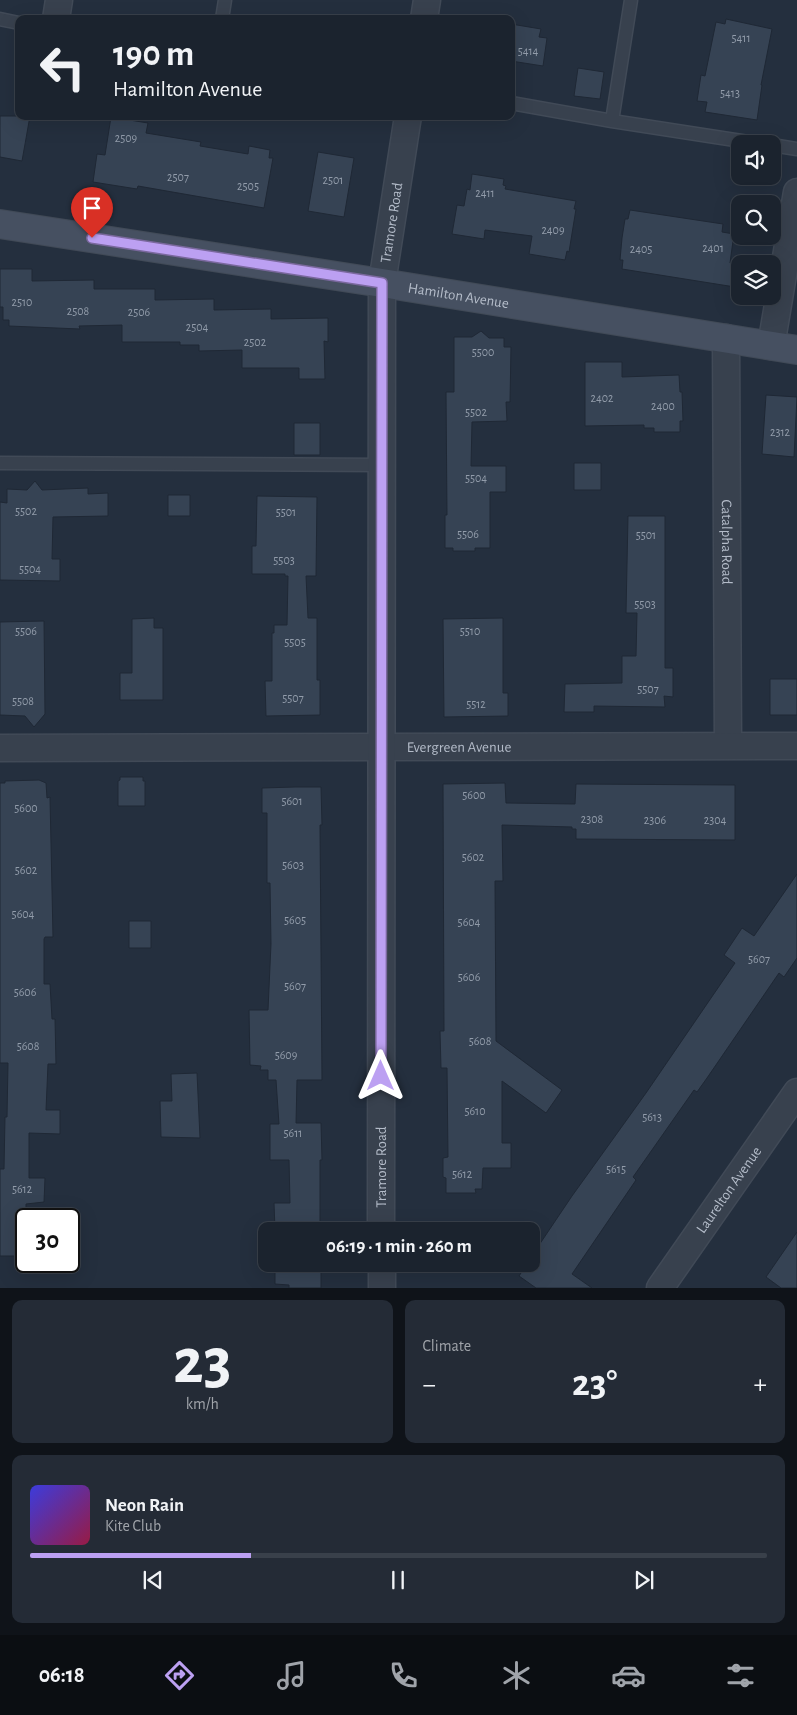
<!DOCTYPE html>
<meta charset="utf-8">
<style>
:root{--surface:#1b232e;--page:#242b36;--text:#f1f3f6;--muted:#a0a4aa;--line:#39404a;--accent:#bca0f2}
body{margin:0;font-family:"Alegreya Sans",sans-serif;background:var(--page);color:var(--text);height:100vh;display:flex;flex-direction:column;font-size:19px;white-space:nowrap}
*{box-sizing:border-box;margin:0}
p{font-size:16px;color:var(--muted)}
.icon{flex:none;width:28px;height:28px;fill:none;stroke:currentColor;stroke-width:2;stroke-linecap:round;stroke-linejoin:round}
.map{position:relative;height:1288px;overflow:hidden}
.details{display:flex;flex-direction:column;gap:12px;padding:12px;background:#0f1319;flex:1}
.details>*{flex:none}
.guide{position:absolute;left:15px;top:15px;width:500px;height:105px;border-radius:10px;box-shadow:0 5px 20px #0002,0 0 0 1px var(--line);background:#1b232e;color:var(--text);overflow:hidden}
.tools{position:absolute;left:731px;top:135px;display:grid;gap:10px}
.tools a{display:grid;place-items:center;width:50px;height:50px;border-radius:10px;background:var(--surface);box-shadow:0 5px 20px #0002,0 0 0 1px var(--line);font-size:25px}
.speed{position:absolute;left:15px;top:1208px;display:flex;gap:10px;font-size:25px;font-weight:700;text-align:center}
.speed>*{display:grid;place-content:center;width:65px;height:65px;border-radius:50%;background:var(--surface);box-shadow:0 5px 20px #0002,0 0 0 1px var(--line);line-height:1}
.speed .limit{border:2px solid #111;border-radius:8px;background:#fff;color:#111}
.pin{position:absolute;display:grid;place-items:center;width:42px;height:42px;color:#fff;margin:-51px -21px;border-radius:50% 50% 50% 0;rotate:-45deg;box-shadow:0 0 5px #0007}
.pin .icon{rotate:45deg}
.me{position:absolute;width:55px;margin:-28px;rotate:0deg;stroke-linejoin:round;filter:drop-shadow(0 0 4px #0008)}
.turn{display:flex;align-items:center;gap:18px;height:105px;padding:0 15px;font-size:22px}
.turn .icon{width:65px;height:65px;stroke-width:2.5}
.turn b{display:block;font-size:35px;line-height:42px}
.big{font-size:38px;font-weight:700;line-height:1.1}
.details .widget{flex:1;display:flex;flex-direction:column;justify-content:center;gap:8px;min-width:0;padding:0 18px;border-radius:10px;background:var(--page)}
.details .dial{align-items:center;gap:0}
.dial b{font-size:65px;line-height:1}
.song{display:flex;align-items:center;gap:15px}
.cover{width:60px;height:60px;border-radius:8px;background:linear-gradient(135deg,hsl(240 70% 55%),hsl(340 70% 35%))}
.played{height:5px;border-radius:2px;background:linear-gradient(90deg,var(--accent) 30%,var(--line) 30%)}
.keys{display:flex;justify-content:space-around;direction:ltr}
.heat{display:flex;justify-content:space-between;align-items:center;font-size:28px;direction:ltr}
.details .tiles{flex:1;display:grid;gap:12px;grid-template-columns:1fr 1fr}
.widget:last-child{grid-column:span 2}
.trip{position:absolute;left:258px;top:1222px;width:282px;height:50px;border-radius:10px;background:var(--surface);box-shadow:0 5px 20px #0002,0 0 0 1px var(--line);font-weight:700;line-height:50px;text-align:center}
.tab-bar{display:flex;height:80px;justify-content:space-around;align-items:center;background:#0b0e12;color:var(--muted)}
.tab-bar .icon{width:35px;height:35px}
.tab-bar .current{color:var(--accent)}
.tab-bar b{font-size:22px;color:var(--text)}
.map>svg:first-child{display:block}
.building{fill:#364354;stroke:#1f2835}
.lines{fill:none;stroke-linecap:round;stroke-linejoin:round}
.lane-casing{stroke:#414a57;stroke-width:15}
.street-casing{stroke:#414a57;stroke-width:29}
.secondary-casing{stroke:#414a57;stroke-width:30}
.lane{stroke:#38414e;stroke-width:12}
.street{stroke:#38414e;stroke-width:26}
.secondary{stroke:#465061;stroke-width:28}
.route-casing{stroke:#7a689d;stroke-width:12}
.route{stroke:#bca0f2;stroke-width:9}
.labels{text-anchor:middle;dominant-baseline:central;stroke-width:5;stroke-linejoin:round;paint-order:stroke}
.number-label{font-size:12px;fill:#929caa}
.street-label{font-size:15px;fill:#b4bcc9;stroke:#1d2633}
</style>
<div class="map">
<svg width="797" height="1288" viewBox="0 0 797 1288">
<rect width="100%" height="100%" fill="#242f3e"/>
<path class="building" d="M726,19L772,29L761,85H762L757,120L705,112L707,102L697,101L701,75L705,76L716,22L725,24Z
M511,24L541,29L539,37L547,38L543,66L511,61Z
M578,68L604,72L600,99L574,96Z
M0,116H30L22,161L0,157Z
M111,117L148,123L146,133L201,142L200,146L248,154L249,146L270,150L269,158H273L264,208L138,186L137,189L93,182L97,154L105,155Z
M318,152L354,158L344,217L308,211Z
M472,174L504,179L503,185L506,186L505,189L576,201L574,209H576L569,252L567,251L565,260L529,254L532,236L485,230L484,239L452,234L457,205L464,206L467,189L470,190Z
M630,210L723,224L722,232L734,234L730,263L738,264L735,287L622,269L623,260H620L622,238L625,219H628Z
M0,269H32V281L94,280V289H155V300L214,299V310L271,309V319L328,318V342L324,341L325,379H299V368H242V350L199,351V345H180V342H122V325L79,326L80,329L9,326V320H3V307H0Z
M481,331L489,338H504V347H511L510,402H506L507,421L472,422L471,466H506V492H490V548H475V551H453V548H445V515H447L446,392H454V337H472Z
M585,362H622V377L679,375L680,392H682L683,421H680V432H654V428H644V425L585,426Z
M766,395L797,397L794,457L762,454Z
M294,423H320V455H294Z
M574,463H601V490H574Z
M35,481L42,490L88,488V494L108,493V516L53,517L52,559H60V581L0,580V502L7,503V489L27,490Z
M168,495H190V516H168Z
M257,496L317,497L316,576H306L308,618H317V680H320V715L266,716L265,681H272V633H274V625H287L288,576H285V574H252V546H256Z
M628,516H665V668H673V697L664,696L665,707L594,706V712H564L565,684L622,683V656H636L637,613H626Z
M154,618V628H163V700H120V673H132V619Z
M503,618V693H508V716L444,717L443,619Z
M44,621L45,714L34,727L25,716L0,715V622Z
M770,679H797V715H770Z
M120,777H143V781H145V806H118V781L120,780Z
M39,780L46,783L47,798L50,797L53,937H45L44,939V984H50L52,1019H55L56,1064H48L46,1110H60V1134L29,1133V1178H45L44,1202L26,1204V1256H0V1169H4L5,1117H7L8,1063H0V783H5V781Z
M505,783L506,803L575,804L576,784L735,785V840L576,839V829H572V827L502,825L503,881H495L496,1041L562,1090L546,1113L502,1081V1143H511V1168H483L482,1189H475L476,1193H446V1178L443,1177V1158L448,1157L447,1068H441L440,1031H444L443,784Z
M295,787H321L322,825H320L322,1080H297L296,1123H321L322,1160H320V1231L275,1230L274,1203H290L289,1160H270V1124H279L276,1080H268V1070H260L261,1066L250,1065L249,1010H268L271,944L270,883H267V813H262V788Z
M797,874V958L784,977L779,973L707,1078L697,1092L694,1090L633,1177L636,1180L572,1274L592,1288H536L519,1276L527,1264H531V1257L572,1196L646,1093L735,963L724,955L742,928L754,936Z
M129,921H151V948H129Z
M197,1073L200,1138L161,1137L160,1101H172L171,1074Z
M797,1232V1288H781L766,1277Z
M275,1264H321V1288H289V1285L275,1284Z"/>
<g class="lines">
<g class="lane-casing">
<path id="lane" d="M0,19L19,23
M222,19L225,0
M511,103L612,121L761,144
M612,121L631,0
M772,145L797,149
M0,463L382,465"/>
</g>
<g class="street-casing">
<g id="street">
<path d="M56,19L59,0"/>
<path d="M424,19L427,0"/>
<path id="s1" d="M726,338L728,745"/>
<path d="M771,346L797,192"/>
<path id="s2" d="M0,748L797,746"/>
<path id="s3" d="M381,1231L382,283L408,116"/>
<path d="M382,1264V1288"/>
<path id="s4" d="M660,1288L797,1092"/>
</g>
</g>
<g class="secondary-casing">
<g id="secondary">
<path id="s5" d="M0,224L382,283L797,350"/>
</g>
</g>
<use href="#lane" class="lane"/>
<use href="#street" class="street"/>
<use href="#secondary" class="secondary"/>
</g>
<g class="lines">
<g class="route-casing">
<path id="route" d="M92,238L382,283L381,1076"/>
</g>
<use href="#route" class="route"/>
</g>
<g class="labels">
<g class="number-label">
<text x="741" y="38">5411</text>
<text x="528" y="51">5414</text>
<text x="730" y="93">5413</text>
<text x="126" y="138">2509</text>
<text x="178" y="177">2507</text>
<text x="333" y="180">2501</text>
<text x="248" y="186">2505</text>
<text x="485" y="193">2411</text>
<text x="553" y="230">2409</text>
<text x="713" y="248">2401</text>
<text x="641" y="249">2405</text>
<text x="22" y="302">2510</text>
<text x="78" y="311">2508</text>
<text x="139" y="312">2506</text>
<text x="197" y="327">2504</text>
<text x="255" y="342">2502</text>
<text x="483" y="352">5500</text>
<text x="602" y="398">2402</text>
<text x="663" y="406">2400</text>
<text x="476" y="412">5502</text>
<text x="780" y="432">2312</text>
<text x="476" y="478">5504</text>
<text x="26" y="511">5502</text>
<text x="286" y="512">5501</text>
<text x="468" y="534">5506</text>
<text x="646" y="535">5501</text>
<text x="284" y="560">5503</text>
<text x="30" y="569">5504</text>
<text x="645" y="604">5503</text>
<text x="26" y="631">5506</text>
<text x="470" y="631">5510</text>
<text x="295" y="642">5505</text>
<text x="648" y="689">5507</text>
<text x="293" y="698">5507</text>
<text x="23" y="701">5508</text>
<text x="476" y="704">5512</text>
<text x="474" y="795">5600</text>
<text x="292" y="801">5601</text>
<text x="26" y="808">5600</text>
<text x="592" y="819">2308</text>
<text x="655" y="820">2306</text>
<text x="715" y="820">2304</text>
<text x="473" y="857">5602</text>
<text x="293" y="865">5603</text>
<text x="26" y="870">5602</text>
<text x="23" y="914">5604</text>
<text x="295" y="920">5605</text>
<text x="469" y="922">5604</text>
<text x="759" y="959">5607</text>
<text x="469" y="977">5606</text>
<text x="295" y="986">5607</text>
<text x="25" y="992">5606</text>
<text x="480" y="1041">5608</text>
<text x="28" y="1046">5608</text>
<text x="286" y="1055">5609</text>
<text x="475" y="1111">5610</text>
<text x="652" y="1117">5613</text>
<text x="293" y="1133">5611</text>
<text x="616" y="1169">5615</text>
<text x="462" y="1174">5612</text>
<text x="22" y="1189">5612</text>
</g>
<g class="street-label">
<text stroke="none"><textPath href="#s3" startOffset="1009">Tramore Road</textPath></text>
<text stroke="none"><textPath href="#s5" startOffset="464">Hamilton Avenue</textPath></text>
<text stroke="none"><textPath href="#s1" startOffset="204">Catalpha Road</textPath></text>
<text stroke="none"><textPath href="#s2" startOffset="459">Evergreen Avenue</textPath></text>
<text stroke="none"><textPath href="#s3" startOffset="64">Tramore Road</textPath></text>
<text stroke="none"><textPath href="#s4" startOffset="120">Laurelton Avenue</textPath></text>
</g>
</g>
</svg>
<div class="tools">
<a><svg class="icon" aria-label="sound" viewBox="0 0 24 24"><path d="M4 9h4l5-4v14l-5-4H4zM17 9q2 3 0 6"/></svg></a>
<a><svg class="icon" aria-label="search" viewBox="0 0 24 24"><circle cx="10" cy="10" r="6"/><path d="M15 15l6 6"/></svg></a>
<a><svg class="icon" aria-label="layers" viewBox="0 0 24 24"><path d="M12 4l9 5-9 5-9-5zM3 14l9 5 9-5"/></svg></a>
</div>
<div class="speed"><div class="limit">30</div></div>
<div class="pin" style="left:92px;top:238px;background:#d93025"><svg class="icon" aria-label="arrive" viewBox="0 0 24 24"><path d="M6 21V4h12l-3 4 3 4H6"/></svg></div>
<svg class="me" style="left:381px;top:1076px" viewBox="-20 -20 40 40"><path d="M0-17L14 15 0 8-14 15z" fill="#bca0f2" stroke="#fff" stroke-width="4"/></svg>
<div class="trip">06:19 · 1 min · 260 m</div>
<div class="guide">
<div class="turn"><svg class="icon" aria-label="left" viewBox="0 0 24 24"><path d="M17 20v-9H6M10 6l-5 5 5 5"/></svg><div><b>190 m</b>Hamilton Avenue</div></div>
</div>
</div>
<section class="details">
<div class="tiles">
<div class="widget dial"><b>23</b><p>km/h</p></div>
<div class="widget"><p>Climate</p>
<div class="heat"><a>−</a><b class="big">23°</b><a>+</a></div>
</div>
<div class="widget">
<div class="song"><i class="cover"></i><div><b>Neon Rain</b><p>Kite Club</p></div></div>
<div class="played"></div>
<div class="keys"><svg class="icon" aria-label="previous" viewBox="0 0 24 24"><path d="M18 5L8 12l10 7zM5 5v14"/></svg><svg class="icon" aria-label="pause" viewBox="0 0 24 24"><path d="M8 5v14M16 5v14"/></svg><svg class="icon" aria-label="next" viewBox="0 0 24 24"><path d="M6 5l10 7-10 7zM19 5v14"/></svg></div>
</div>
</div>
</section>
<nav class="tab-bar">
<b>06:18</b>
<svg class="icon current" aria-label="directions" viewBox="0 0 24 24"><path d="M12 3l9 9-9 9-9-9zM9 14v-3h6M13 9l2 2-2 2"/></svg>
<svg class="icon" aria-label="music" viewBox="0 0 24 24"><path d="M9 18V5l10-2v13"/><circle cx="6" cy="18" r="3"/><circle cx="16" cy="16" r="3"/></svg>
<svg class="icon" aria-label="phone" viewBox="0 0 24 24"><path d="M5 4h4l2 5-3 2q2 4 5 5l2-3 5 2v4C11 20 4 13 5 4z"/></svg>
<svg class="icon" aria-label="climate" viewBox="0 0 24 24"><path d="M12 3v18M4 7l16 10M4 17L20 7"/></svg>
<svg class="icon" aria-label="car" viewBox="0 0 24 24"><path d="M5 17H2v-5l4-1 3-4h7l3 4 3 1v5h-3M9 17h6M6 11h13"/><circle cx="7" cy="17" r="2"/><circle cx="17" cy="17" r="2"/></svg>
<svg class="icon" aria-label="filters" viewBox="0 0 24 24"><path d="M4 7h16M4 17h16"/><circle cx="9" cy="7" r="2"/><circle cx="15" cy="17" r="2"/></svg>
</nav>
